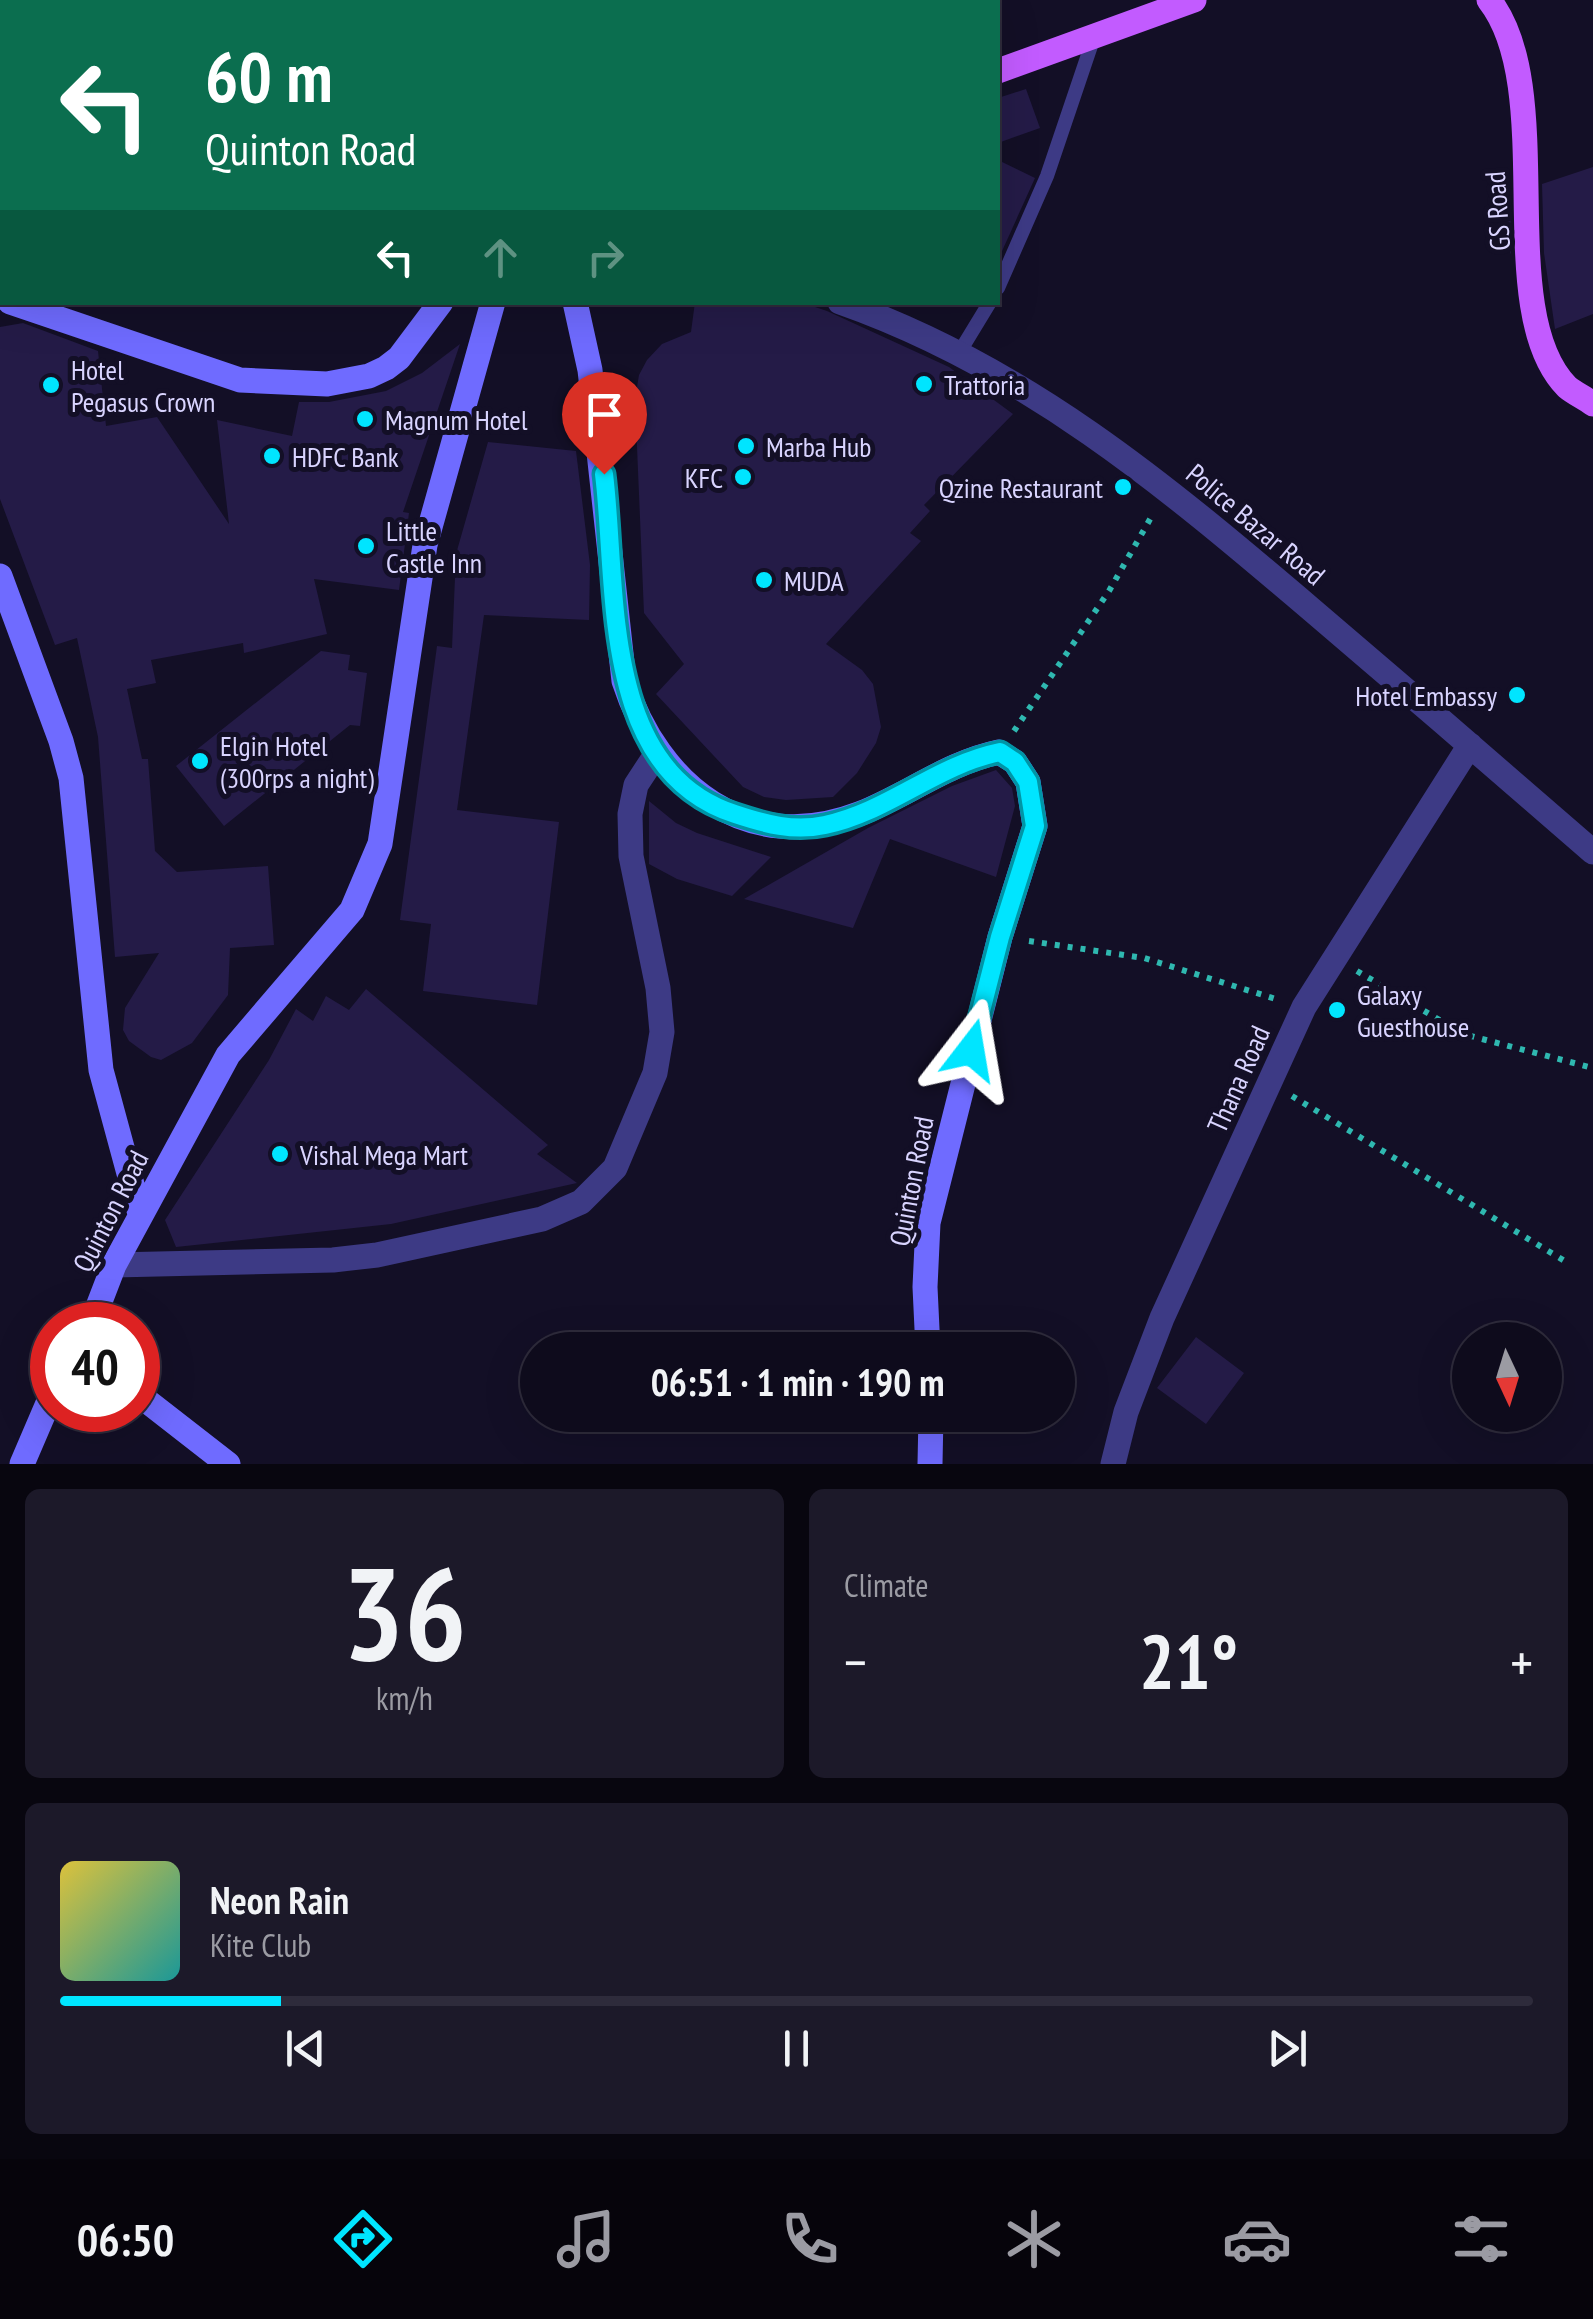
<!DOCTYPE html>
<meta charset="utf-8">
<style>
:root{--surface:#0e0b1c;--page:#1c1929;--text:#f1f3f6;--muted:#9b9ba3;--line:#2e2b3b;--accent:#00e5ff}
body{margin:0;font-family:"PT Sans Narrow",sans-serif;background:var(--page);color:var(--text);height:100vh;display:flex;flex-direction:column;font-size:38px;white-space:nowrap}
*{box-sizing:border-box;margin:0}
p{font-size:32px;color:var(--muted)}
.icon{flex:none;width:55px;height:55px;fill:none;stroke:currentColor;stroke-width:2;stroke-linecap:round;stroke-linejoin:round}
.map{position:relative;height:1464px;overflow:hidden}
.details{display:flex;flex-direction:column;gap:25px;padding:25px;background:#08060f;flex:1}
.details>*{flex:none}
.guide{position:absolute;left:0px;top:0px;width:1000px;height:305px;box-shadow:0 10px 40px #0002,0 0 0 2px var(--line);background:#0b6e4f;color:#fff;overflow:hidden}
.needle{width:65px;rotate:176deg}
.tools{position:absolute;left:1452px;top:1322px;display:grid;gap:20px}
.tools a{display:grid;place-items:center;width:110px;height:110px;border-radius:50%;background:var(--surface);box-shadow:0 10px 40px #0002,0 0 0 2px var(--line);font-size:50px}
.speed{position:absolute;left:30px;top:1302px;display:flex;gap:20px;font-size:50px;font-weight:700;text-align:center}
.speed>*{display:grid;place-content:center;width:130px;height:130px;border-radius:50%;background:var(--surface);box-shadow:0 10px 40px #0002,0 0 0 2px var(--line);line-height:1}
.speed .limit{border:15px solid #d22;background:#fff;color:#111}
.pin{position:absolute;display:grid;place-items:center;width:85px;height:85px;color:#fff;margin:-102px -42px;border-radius:50% 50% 50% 0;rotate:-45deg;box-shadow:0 0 10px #0007}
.pin .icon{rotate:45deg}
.me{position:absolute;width:110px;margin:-55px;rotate:14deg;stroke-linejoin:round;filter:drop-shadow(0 0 8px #0008)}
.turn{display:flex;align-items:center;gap:35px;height:210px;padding:0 40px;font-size:45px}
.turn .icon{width:130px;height:130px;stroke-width:2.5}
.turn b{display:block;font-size:70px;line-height:85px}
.lanes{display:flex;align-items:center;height:95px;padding:0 40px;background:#0003;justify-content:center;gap:50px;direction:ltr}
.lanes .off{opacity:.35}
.big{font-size:75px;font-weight:700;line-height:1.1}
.details .widget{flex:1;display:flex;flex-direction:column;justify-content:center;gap:15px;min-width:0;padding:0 35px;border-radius:15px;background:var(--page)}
.details .dial{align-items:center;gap:0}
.dial b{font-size:130px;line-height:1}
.song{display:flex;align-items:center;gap:30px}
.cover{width:120px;height:120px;border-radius:15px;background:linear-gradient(135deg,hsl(50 70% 55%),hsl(180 70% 35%))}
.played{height:10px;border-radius:5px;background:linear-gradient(90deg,var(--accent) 15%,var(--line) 15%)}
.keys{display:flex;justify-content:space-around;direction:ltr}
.heat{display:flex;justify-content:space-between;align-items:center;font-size:55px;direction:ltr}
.details .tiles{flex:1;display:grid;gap:25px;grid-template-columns:1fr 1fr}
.widget:last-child{grid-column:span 2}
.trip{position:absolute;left:520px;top:1332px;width:555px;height:100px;border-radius:50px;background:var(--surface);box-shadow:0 10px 40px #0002,0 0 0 2px var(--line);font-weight:700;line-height:100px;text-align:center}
.menu{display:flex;height:160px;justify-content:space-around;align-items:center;background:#06040b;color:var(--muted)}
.menu .icon{width:70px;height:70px}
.menu .current{color:var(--accent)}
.menu b{font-size:45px;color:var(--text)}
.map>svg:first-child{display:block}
.building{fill:#241b47}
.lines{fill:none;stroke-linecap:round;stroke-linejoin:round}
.path{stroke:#2fb8b0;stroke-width:6;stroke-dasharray:5 8;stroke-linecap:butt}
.lane{stroke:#3d3a85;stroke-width:14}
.street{stroke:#3d3a85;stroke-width:25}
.secondary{stroke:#6f6bff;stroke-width:25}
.primary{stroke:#c25bff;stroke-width:25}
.route-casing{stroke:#0095a6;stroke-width:25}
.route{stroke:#00e5ff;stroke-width:18}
.poi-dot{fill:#00e5ff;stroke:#130f26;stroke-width:4}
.labels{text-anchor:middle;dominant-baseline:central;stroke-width:10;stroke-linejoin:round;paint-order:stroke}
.street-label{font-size:28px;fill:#d9d4ff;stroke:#130f26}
.poi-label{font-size:28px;fill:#d9d4ff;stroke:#130f26;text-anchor:start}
</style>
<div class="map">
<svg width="1593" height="1464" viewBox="0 0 1593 1464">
<rect width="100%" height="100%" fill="#130f26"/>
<path class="building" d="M1026,89L1040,128L998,143V98Z
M998,160L1035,178L998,260Z
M1593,167V314L1555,329L1544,253L1542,184Z
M1510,195L1511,255L1512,258L1495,200Z
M695,302H800L827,311L949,367L1013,414L924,505L930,511L910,533L921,541L826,644L862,670L873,684L881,727L876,743L857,773L833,797L786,800L764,797L743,787L656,694L684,664L644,613L635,399L639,375L647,360L662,344L691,332Z
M23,323L98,351L106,426L157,417L229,524L217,420L292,436L299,402H329L386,391L422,373L460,344L403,512L409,513L399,590L314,579L327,634L244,653L243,643L151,660L156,683L127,689L142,759H148L155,851L177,872L268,866L274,945L230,948L228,995L192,1043L161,1060L151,1057L129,1041L123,1030L125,1008L159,953L115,957L98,737L77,638L55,645L0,499V327Z
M488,442L576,451L590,565L589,620L484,615L457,810L559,822L537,1005L423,991L431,924L400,920L437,646L452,648L456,554Z
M321,651L350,655L348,670L367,673L360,726L350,725L224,826L176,766Z
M996,770L1012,788L1015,806L996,877L890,839L853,928L744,899L868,828L952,786Z
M649,801L676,823L697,833L771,857L732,896L677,879L649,864Z
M366,989L548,1145L537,1154L577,1183L391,1224L176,1247L165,1220L269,1060L296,1009L313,1021L326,996L349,1010Z
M1196,1337L1244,1373L1206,1424L1157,1388Z"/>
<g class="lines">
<path class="path" d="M1014,731L1109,591L1153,514
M1029,941L1144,958L1279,1000
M1357,971L1463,1034L1593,1068
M1292,1096L1568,1263"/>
<path class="lane" d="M998,288L1047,176L1094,37
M959,353L990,302"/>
<path class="street" d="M840,302C1025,367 1165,485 1312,610C1406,690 1500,771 1593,852
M114,1265L333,1260L377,1255L542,1219L581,1202L615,1168L655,1073L662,1032L658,988L631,856L630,814L636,785L657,753
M1113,1464L1126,1412L1162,1318L1304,1007L1470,745"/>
<path class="secondary" d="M666,2L667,0
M10,302L240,380L327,384L369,376L386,368L399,358L441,302
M575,302L590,370L624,681C658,786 747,857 859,814C908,795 947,763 999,752L1015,762L1028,782L1035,826L1000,937L928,1223L925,1287L928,1350
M0,576L61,741L71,778L101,1070L140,1214
M96,1325L99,1304L114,1265L228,1055L352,910L380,844L425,545L493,302
M138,1394L228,1464
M22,1464L52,1394
M930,1464L931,1415"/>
<path class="primary" d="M478,0V2
M553,0L554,2
M1489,0C1560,90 1491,310 1567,387C1574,393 1585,398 1593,404
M998,71L1194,0"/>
</g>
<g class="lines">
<g class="route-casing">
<path id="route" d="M604,474C618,586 599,770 735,814C765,824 794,832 825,825C888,812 936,765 1000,752L1015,762L1028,782L1035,826L1000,937L971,1050"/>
</g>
<use href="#route" class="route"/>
</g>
<g class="poi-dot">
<circle cx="924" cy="384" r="10"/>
<circle cx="51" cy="385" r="10"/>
<circle cx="365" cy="419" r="10"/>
<circle cx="746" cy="446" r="10"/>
<circle cx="272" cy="456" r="10"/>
<circle cx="743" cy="477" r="10"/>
<circle cx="1123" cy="487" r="10"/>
<circle cx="366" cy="546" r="10"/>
<circle cx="764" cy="580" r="10"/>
<circle cx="1517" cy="695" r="10"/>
<circle cx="200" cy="761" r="10"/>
<circle cx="1337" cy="1010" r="10"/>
<circle cx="280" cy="1154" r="10"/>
</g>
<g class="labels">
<g class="street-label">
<text transform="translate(1497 211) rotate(-94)">GS Road</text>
<text transform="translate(1256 524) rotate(40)">Police Bazar Road</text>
<text transform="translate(1238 1079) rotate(-66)">Thana Road</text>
<text transform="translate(911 1181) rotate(-79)">Quinton Road</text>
<text transform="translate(110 1211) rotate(-63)">Quinton Road</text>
</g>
<g class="poi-label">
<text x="71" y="369">Hotel<tspan x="71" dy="32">Pegasus Crown</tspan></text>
<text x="944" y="384">Trattoria</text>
<text x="385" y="419">Magnum Hotel</text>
<text x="766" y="446">Marba Hub</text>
<text x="292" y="456">HDFC Bank</text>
<text x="723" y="477" text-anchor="end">KFC</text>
<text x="1103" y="487" text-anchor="end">Qzine Restaurant</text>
<text x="386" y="530">Little<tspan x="386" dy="32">Castle Inn</tspan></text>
<text x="784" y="580">MUDA</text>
<text x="1497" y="695" text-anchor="end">Hotel Embassy</text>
<text x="220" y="745">Elgin Hotel<tspan x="220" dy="32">(300rps a night)</tspan></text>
<text x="1357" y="994">Galaxy<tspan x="1357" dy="32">Guesthouse</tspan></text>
<text x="300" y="1154">Vishal Mega Mart</text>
</g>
</g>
</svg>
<div class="tools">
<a><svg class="needle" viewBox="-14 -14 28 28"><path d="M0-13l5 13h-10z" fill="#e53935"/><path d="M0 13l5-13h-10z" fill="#9b9ba3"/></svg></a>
</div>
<div class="speed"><div class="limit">40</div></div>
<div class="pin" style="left:604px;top:474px;background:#d93025"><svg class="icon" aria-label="arrive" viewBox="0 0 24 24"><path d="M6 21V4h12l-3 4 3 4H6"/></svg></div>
<svg class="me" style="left:971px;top:1050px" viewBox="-20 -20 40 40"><path d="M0-17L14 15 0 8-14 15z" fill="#00e5ff" stroke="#fff" stroke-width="4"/></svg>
<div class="trip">06:51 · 1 min · 190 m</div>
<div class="guide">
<div class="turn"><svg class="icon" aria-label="left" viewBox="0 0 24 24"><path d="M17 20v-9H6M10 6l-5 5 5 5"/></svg><div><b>60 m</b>Quinton Road</div></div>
<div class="lanes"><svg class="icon" aria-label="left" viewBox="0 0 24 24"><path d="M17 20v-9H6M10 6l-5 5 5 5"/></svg><svg class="icon off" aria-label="ahead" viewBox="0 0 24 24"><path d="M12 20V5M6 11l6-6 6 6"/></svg><svg class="icon off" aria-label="right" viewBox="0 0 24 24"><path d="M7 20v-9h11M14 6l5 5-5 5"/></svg></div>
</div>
</div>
<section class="details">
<div class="tiles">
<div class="widget dial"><b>36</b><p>km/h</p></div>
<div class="widget"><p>Climate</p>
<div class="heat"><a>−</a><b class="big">21°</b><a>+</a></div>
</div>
<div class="widget">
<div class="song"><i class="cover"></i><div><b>Neon Rain</b><p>Kite Club</p></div></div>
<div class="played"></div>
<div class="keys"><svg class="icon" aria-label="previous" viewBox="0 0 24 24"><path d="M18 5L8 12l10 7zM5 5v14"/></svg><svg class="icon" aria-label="pause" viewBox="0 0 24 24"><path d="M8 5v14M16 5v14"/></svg><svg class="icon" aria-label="next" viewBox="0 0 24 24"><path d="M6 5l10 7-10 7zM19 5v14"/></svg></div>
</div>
</div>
</section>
<nav class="menu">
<b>06:50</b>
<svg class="icon current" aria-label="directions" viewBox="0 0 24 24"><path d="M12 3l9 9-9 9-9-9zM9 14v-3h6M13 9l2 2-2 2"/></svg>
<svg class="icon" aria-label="music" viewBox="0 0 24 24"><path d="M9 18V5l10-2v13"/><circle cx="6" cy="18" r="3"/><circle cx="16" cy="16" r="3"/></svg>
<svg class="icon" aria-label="phone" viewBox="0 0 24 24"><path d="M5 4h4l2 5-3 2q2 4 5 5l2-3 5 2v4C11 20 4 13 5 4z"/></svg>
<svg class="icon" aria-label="climate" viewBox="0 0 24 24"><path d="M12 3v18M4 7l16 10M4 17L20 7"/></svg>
<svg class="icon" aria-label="car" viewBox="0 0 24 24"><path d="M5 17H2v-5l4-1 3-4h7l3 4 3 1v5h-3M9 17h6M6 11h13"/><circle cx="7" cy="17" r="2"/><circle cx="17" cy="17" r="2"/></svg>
<svg class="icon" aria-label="filters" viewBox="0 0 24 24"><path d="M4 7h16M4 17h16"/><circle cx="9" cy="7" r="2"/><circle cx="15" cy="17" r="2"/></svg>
</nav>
